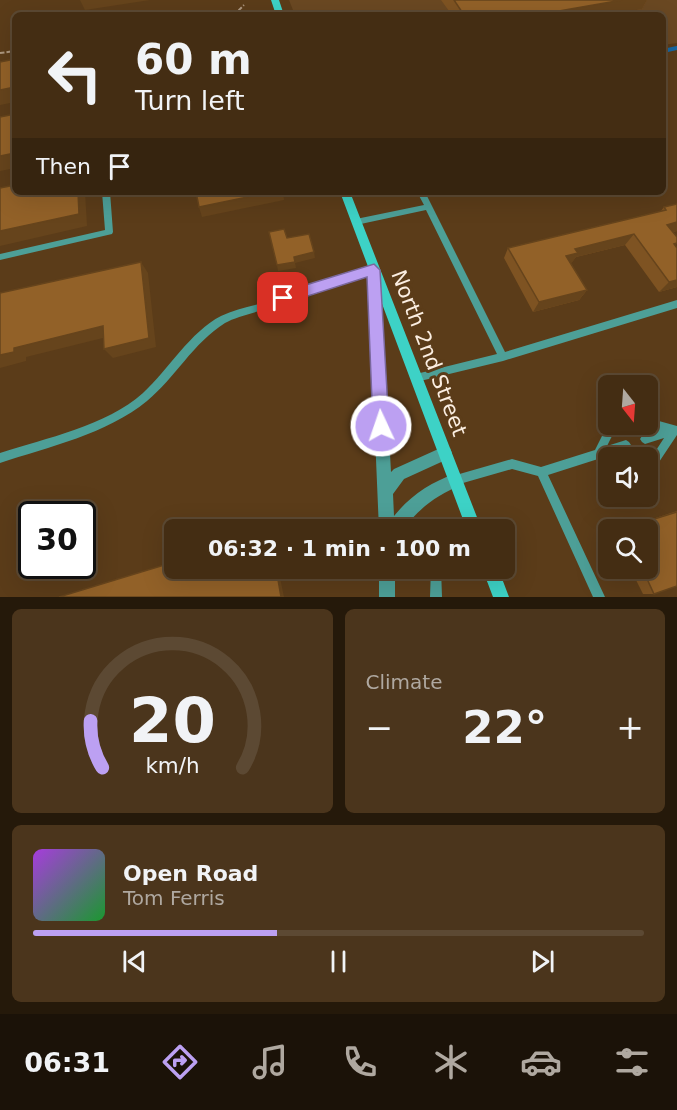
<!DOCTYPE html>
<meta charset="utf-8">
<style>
:root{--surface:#442d13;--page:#4b351c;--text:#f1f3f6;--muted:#afa8a0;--line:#5c4933;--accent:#bca0f2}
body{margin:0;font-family:"DejaVu Sans",sans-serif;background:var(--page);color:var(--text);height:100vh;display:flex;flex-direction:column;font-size:22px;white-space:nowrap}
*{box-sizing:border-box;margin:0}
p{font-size:20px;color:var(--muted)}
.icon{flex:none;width:33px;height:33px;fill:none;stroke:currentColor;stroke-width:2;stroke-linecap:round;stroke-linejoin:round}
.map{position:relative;height:597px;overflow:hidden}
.panel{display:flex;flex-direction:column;gap:12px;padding:12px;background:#25190a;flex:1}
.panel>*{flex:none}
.hud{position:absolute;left:12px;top:12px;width:654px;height:183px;border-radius:9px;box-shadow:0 6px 24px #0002,0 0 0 2px var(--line);background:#442d13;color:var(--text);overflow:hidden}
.needle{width:39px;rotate:163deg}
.tools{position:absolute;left:598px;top:375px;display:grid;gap:12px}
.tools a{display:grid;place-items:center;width:60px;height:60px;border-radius:9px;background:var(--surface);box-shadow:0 6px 24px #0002,0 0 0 2px var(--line);font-size:30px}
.speed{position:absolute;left:18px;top:501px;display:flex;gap:12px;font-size:30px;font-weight:700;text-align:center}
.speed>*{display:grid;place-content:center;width:78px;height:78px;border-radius:50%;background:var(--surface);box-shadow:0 6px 24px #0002,0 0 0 2px var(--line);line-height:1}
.speed .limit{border:3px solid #111;border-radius:9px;background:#fff;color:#111}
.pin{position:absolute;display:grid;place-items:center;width:51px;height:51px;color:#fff;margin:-26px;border-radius:12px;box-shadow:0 3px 9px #0006}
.me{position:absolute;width:66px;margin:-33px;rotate:357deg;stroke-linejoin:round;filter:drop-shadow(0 0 4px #0008)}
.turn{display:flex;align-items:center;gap:21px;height:126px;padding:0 24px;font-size:27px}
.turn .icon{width:78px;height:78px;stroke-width:2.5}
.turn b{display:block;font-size:42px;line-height:51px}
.then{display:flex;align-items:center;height:57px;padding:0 24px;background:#0003;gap:12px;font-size:22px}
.big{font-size:45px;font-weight:700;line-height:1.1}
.panel .tile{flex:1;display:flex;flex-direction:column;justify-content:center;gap:9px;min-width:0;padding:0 21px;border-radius:9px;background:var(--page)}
.panel .dial{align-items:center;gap:0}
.dial svg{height:156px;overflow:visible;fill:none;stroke:var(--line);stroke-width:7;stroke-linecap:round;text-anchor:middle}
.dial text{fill:var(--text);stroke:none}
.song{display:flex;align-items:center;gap:18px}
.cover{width:72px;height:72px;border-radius:9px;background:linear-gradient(135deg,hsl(280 70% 55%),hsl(130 70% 35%))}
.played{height:6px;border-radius:3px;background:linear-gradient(90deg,var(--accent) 40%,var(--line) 40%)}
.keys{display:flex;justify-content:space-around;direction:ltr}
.heat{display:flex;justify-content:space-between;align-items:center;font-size:33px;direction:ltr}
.panel .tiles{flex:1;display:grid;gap:12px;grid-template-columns:1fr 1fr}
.tile:last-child{grid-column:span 2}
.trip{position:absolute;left:164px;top:519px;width:351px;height:60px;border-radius:9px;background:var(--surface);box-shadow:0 6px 24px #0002,0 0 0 2px var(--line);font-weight:700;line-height:60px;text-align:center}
.dock{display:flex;height:96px;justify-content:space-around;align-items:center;background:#1b1208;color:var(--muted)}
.dock .icon{width:42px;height:42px}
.dock .selected{color:var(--accent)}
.dock b{font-size:27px;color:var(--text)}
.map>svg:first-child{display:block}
.built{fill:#6a4822}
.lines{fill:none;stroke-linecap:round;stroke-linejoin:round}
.stream{stroke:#1667a3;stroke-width:4}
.path{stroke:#ad977f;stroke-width:2;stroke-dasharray:4.5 2;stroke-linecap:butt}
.service{fill:#4d9f97;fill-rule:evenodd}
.minor{fill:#4d9f97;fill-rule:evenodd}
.secondary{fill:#3dd2c6;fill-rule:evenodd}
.wall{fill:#7e5322}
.shaded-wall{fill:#66441c}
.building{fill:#926128;stroke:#66441c;stroke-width:1.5}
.route{fill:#bca0f2;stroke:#7a689d;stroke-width:1.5}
.labels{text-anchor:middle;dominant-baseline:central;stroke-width:6;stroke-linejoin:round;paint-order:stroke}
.street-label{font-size:21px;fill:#fbeee1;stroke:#5b3c19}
</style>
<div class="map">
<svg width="677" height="597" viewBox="0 0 677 597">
<rect width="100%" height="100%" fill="#5b3c19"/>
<path class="built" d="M289,0H677V43L663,45V15H295Z"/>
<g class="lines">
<path class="stream" d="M663,51L677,48"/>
<path class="path" d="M234,15L244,5
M0,53L15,51"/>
<path class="service" d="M102,192H110L113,232L112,234L0,260V254L105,230Z
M417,192H425L505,352L677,300V308L503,361L416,382L413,381L411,378L413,375L416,374L497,354L426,210L356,225L352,222L356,219L424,205Z
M374,267L377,268L378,270L377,272C342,284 307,295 272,307C258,312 237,316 225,323C193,343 175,378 147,401C107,434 48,447 0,463V453C46,438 106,426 143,393C168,370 191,331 221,316C236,309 254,306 269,301C304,289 339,278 374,267Z
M648,418L677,426V435L659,462L648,466V458H645L653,455L664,438L645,444L642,442L640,439L642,436L658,430L645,426L644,424H648Z
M609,422V424H618L607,446L626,440L629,442L631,445L629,448L612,454L614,458H609V463L598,459L548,475L605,597H593L538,476L512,469L456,485L452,484L451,480L452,476L456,475L512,459L541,467L595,450Z
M431,568H441L442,597H430Z"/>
<path class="minor" d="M374,265L378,267L380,270L391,472L394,469L445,446L450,448L452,453L450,458L404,479L393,494L394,516C411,495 430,483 456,473L461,475L463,480L461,485C437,495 419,508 403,530H379L368,270L370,267Z
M379,568H395V597H379Z"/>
<path class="secondary" d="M271,0H279L284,15H276Z
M340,192H350L482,530H467Z
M482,568H498L509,597H493Z"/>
</g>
<path class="wall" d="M441,0H647L642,9L609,15H452Z
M677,204V231L673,232L676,247L677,287L659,292L625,245L576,257L570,264L587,290L579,300L533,312L504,258L508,248L661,211L664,207Z
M677,511L654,594H643L630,568H648V530H619Z"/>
<path class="shaded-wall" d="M80,0H150L85,10Z
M622,0H647L642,9L609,15H536Z
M15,87V102L0,105V90Z
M15,153V168L0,171V156Z
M78,192H85L87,226L0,246V231Z
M272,192H283L284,200L202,217L199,207Z
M478,192H499L477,197Z
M677,222V231L658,235L667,225Z
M634,234L625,245L576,257L571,264L559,267L566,256L575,249Z
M314,252L315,258L295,263L296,268L278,271L277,265L294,257Z
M141,262L148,273L156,347L113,358L104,349Z
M677,280V287L659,292L669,282Z
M587,290L579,300L533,312L539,302Z
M103,326L111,336L26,357V361L0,368V355L14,348Z
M276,568H278L284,597H281Z"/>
<path class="building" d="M454,0H622L536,15H464Z
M15,59V87L0,90V62Z
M15,114V153L0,156V117Z
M15,185V192H78L79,214L0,231V188Z
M196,192H272L199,207Z
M677,204V222L667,225L677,237V243L674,244L677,248V280L669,282L634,234L575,249L578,253L566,256L587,290L539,302L508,248L666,210L664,207Z
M284,229L287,238L309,234L314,252L294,257L295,262L277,265L269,232Z
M141,262L149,338L104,349L103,326L14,348V352L0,355V293Z
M677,512V586L654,594L642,568H648V530L622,529Z
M174,562V568H276L281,597H59Z"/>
<path class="route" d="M374,264L380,270L389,426L386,431L381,434L375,431L373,426L367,277L283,304L277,298L283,292Z"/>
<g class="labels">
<g class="street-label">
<text transform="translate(429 353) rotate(69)">North 2nd Street</text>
</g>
</g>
</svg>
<div class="tools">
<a><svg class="needle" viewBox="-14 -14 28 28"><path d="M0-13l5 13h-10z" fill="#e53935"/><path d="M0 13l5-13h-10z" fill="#afa8a0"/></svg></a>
<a><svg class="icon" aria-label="sound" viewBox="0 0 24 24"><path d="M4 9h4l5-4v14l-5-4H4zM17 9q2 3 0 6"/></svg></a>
<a><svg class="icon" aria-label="search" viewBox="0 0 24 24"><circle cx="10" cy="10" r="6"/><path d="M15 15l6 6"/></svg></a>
</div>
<div class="speed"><div class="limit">30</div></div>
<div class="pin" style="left:283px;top:298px;background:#d93025"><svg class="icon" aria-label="arrive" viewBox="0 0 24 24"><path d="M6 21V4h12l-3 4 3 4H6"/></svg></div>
<svg class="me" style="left:381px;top:426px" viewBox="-20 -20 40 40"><circle r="17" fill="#bca0f2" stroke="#fff" stroke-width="3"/><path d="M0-11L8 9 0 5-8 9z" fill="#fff"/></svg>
<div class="trip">06:32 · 1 min · 100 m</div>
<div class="hud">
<div class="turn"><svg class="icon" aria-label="left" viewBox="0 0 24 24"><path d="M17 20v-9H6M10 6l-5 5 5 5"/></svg><div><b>60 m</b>Turn left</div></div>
<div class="then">Then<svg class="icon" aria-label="arrive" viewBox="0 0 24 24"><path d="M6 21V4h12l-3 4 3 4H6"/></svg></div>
</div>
</div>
<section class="panel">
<div class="tiles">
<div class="tile dial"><svg viewBox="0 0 100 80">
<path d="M14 69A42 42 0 1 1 86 69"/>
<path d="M14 69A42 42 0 0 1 8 45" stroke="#bca0f2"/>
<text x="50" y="56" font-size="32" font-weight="700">20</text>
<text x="50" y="72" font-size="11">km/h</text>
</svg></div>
<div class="tile"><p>Climate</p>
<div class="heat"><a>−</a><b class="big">22°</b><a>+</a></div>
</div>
<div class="tile">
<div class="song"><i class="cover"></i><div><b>Open Road</b><p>Tom Ferris</p></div></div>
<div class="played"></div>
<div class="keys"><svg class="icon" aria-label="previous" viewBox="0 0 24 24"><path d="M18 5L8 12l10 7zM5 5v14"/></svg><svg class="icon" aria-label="pause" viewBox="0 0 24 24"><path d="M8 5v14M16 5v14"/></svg><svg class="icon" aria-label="next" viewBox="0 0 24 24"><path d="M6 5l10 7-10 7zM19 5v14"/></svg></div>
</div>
</div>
</section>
<nav class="dock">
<b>06:31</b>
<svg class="icon selected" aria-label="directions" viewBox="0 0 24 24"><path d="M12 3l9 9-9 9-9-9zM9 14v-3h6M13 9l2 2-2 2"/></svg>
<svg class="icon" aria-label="music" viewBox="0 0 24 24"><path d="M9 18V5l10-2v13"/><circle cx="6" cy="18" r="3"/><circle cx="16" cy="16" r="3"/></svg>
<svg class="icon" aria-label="phone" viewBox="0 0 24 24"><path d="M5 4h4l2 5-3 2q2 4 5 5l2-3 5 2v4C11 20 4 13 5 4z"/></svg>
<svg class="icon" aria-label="climate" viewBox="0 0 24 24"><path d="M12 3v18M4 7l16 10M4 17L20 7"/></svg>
<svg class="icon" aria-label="car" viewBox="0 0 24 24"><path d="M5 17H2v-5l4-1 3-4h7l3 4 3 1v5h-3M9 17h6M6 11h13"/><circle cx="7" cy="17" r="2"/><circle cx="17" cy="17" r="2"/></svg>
<svg class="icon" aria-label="filters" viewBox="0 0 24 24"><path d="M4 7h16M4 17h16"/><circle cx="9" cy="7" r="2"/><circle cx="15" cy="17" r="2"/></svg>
</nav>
